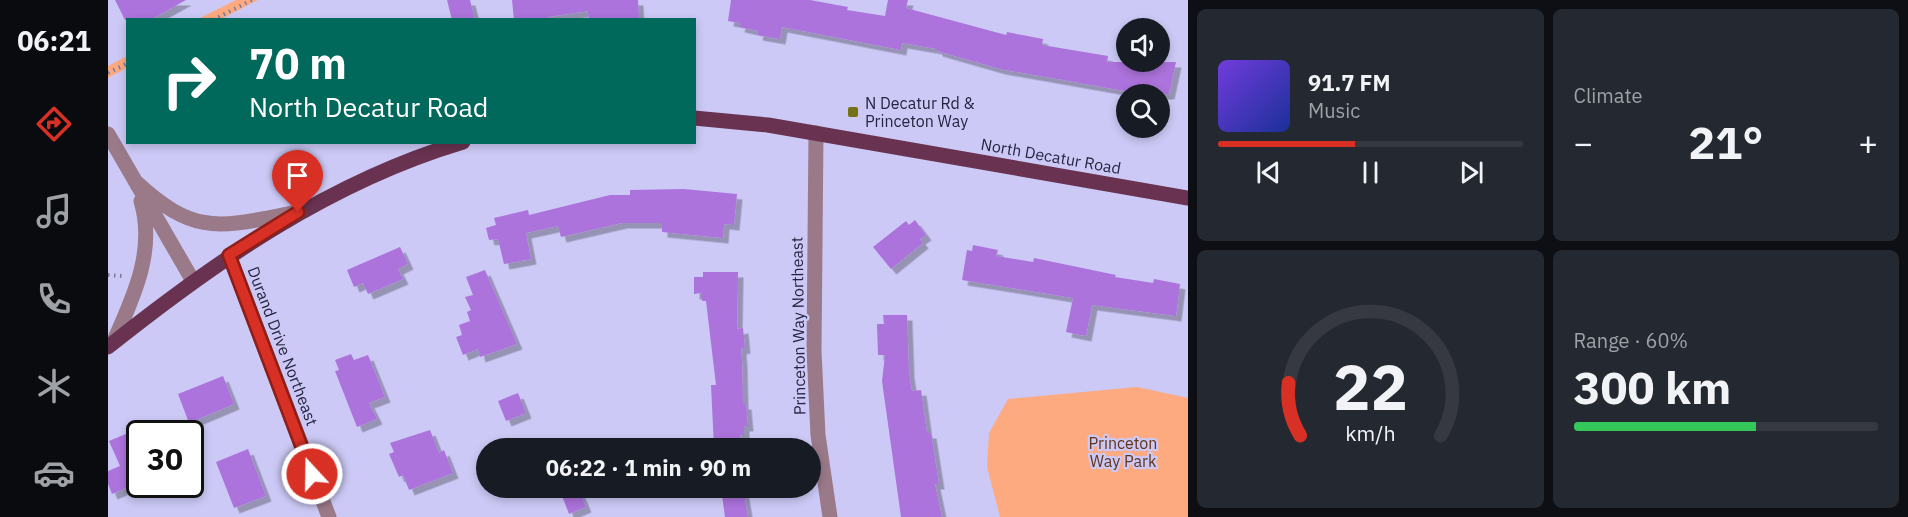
<!DOCTYPE html>
<meta charset="utf-8">
<style>
:root{--surface:#171b24;--page:#242831;--text:#f1f3f6;--muted:#9ea1a6;--line:#363941;--accent:#d93025}
body{margin:0;font-family:"IBM Plex Sans",sans-serif;background:var(--page);color:var(--text);height:100vh;display:flex;flex-direction:column;font-size:22px;white-space:nowrap}
*{box-sizing:border-box;margin:0}
p{font-size:20px;color:var(--muted)}
.icon{flex:none;width:33px;height:33px;fill:none;stroke:currentColor;stroke-width:2;stroke-linecap:round;stroke-linejoin:round}
.map{position:relative;flex:1;overflow:hidden}
.details{display:flex;flex-direction:column;gap:9px;padding:9px;background:#0d0f14;width:720px}
.details>*{flex:none}
.hud{position:absolute;left:18px;top:18px;width:570px;height:126px;border-radius:0px;box-shadow:0 3px 9px #0003;background:#00695c;color:#fff;overflow:hidden}
.controls{position:absolute;left:1008px;top:18px;display:grid;gap:12px}
.controls a{display:grid;place-items:center;width:54px;height:54px;border-radius:50%;background:var(--surface);box-shadow:0 3px 9px #0003;font-size:30px}
.speed{position:absolute;left:18px;top:420px;display:flex;gap:12px;font-size:30px;font-weight:700;text-align:center}
.speed>*{display:grid;place-content:center;width:78px;height:78px;border-radius:50%;background:var(--surface);box-shadow:0 3px 9px #0003;line-height:1}
.speed .limit{border:3px solid #111;border-radius:9px;background:#fff;color:#111}
.pin{position:absolute;display:grid;place-items:center;width:51px;height:51px;color:#fff;margin:-62px -26px;border-radius:50% 50% 50% 0;rotate:-45deg;box-shadow:0 0 6px #0007}
.pin .icon{rotate:45deg}
.me{position:absolute;width:66px;margin:-33px;rotate:339deg;stroke-linejoin:round;filter:drop-shadow(0 0 4px #0008)}
.turn{display:flex;align-items:center;gap:21px;height:126px;padding:0 24px;font-size:27px}
.turn .icon{width:78px;height:78px;stroke-width:2.5}
.turn b{display:block;font-size:42px;line-height:51px}
.big{font-size:45px;font-weight:700;line-height:1.1}
.details .widget{flex:1;display:flex;flex-direction:column;justify-content:center;gap:9px;min-width:0;padding:0 21px;border-radius:9px;background:var(--page)}
.details .dial{align-items:center;gap:0}
.dial svg{height:156px;overflow:visible;fill:none;stroke:var(--line);stroke-width:7;stroke-linecap:round;text-anchor:middle}
.dial text{fill:var(--text);stroke:none}
.song{display:flex;align-items:center;gap:18px}
.cover{width:72px;height:72px;border-radius:9px;background:linear-gradient(135deg,hsl(260 70% 55%),hsl(230 70% 35%))}
.played{height:6px;border-radius:3px;background:linear-gradient(90deg,var(--accent) 45%,var(--line) 45%)}
.keys{display:flex;justify-content:space-around;direction:ltr}
.heat{display:flex;justify-content:space-between;align-items:center;font-size:33px;direction:ltr}
.charge{height:9px;border-radius:4px;background:linear-gradient(90deg,#34c759 60%,var(--line) 0)}
.details .tiles{flex:1;display:grid;gap:9px;grid-template-columns:repeat(2,1fr)}
.trip{position:absolute;left:368px;top:438px;width:345px;height:60px;border-radius:30px;background:var(--surface);box-shadow:0 3px 9px #0003;font-weight:700;line-height:60px;text-align:center}
main{display:flex;flex:1;min-height:0}
.dock{display:flex;flex-direction:column;width:108px;justify-content:space-around;align-items:center;background:#090b0e;color:var(--muted)}
.dock .icon{width:42px;height:42px}
.dock .on{color:var(--accent)}
.dock b{font-size:27px;color:var(--text)}
.map>svg:first-child{display:block}
.green{fill:#fdaa80}
.building{fill:#ac73dc;filter:url(#shadow)}
.lines{fill:none;stroke-linecap:round;stroke-linejoin:round}
.path{stroke:#7c799e;stroke-width:4;stroke-dasharray:1.5 4.5;stroke-linecap:butt}
.minor{stroke:#9a7989;stroke-width:15}
.major{stroke:#693250;stroke-width:15}
.route-casing{stroke:#8d1f18;stroke-width:15}
.route{stroke:#d93025;stroke-width:10}
.poi-dot{fill:#757216;stroke:#ccc9f6;stroke-width:2}
.labels{text-anchor:middle;dominant-baseline:central;stroke-width:4.5;stroke-linejoin:round;paint-order:stroke}
.poi-label{font-size:16px;fill:#272441;stroke:#ccc9f6;text-anchor:start}
.street-label{font-size:16px;fill:#272441;stroke:#ccc9f6}
.park-label{font-size:16px;fill:#613319;stroke:#ccc9f6}
</style>
<main>
<nav class="dock">
<b>06:21</b>
<svg class="icon on" aria-label="directions" viewBox="0 0 24 24"><path d="M12 3l9 9-9 9-9-9zM9 14v-3h6M13 9l2 2-2 2"/></svg>
<svg class="icon" aria-label="music" viewBox="0 0 24 24"><path d="M9 18V5l10-2v13"/><circle cx="6" cy="18" r="3"/><circle cx="16" cy="16" r="3"/></svg>
<svg class="icon" aria-label="phone" viewBox="0 0 24 24"><path d="M5 4h4l2 5-3 2q2 4 5 5l2-3 5 2v4C11 20 4 13 5 4z"/></svg>
<svg class="icon" aria-label="climate" viewBox="0 0 24 24"><path d="M12 3v18M4 7l16 10M4 17L20 7"/></svg>
<svg class="icon" aria-label="car" viewBox="0 0 24 24"><path d="M5 17H2v-5l4-1 3-4h7l3 4 3 1v5h-3M9 17h6M6 11h13"/><circle cx="7" cy="17" r="2"/><circle cx="17" cy="17" r="2"/></svg>
</nav>
<div class="map">
<svg width="1080" height="517" viewBox="0 0 1080 517">
<defs>
<filter id="shadow"><feDropShadow dx="5.5" dy="5.5" stdDeviation="0" flood-color="#0004"/></filter>
</defs>
<rect width="100%" height="100%" fill="#ccc9f6"/>
<path class="green" d="M128,0H150L113,19H90Z
M19,56V68L0,78V66Z
M1029,387L1080,398V517H892L879,467L881,433L900,399Z"/>
<path class="building" d="M7,0H78L42,20H17Z
M339,0H362L367,20H344Z
M404,0H530L531,20H481L480,11L440,17L441,20H406Z
M623,0H702L740,7L739,10L777,16L780,0H800L798,8L898,35L899,32L935,39L934,45L1000,56L999,62H1068L1061,94H1034L892,69L829,51V49L794,43L793,50L674,27L672,39L649,35L650,31L631,27L632,23L620,21Z
M576,189L629,194L626,225L616,224L615,238L554,232V223H514L453,237L450,226L418,233L423,259L396,264L390,239L381,240L378,228L388,225L386,218L420,210L421,215L502,195H522V190Z
M807,220L818,235L812,239L815,243L783,269L765,247L798,221L801,225Z
M865,245L890,250L888,256L925,262L926,258L1008,275L1007,277L1045,283L1046,279L1072,284L1068,316L984,305L978,336L958,332L965,298L854,280L859,250L864,251Z
M292,247L300,264L290,269L295,279L260,294L255,283L246,287L239,270Z
M377,270L409,344L372,357L370,349L355,355L348,337L354,335L351,325L362,321L359,312L363,310L357,297L365,295L358,277Z
M595,272H630L629,329L635,328L637,348L633,349L634,361L635,404H638L640,426H636V435H632L633,448H606L603,385H608L598,301H594V293L586,294V277H595Z
M775,315H799L801,373L804,391L813,390L819,433H823L831,484H827L834,517H793L774,381L777,355H770L769,324H776Z
M243,354L246,360L260,355L277,397L261,403L269,419L249,427L227,371L231,370L227,360Z
M115,376L126,404L81,423L70,394Z
M410,393L418,413L398,421L390,401Z
M32,428V478L25,481L27,484L4,494L0,484V471L12,466L1,441Z
M322,430L331,453L336,450L345,473L301,490L295,475L291,477L281,454L286,452L282,443Z
M140,449L158,496L126,508L108,462Z
M451,488H470L478,507L461,514Z
M613,488H635L640,517H617Z"/>
<g class="lines">
<path class="path" d="M105,20L144,0
M0,73L20,63
M0,275L14,276"/>
<path class="minor" d="M708,133L706,351L710,435L722,517
M0,134L85,281
M27,181C89,239 114,226 191,212
M121,255L221,517
M5,343C25,298 48,251 33,201"/>
<path class="major" d="M586,118L660,125L1080,198
M0,347C108,261 221,182 355,142"/>
</g>
<g class="lines">
<g class="route-casing">
<path id="route" d="M190,212L121,255L204,474"/>
</g>
<use href="#route" class="route"/>
</g>
<rect class="poi-dot" x="739" y="106" width="12" height="12" rx="3"/>
<g class="labels">
<g class="poi-label">
<text x="757" y="103">N Decatur Rd &amp;<tspan x="757" dy="18">Princeton Way</tspan></text>
</g>
<g class="street-label">
<text transform="translate(943 156) rotate(10)">North Decatur Road</text>
<text transform="translate(690 326) rotate(-91)">Princeton Way Northeast</text>
<text transform="translate(175 346) rotate(69)">Durand Drive Northeast</text>
</g>
<g class="park-label">
<text x="1015" y="443">Princeton<tspan x="1015" dy="18">Way Park</tspan></text>
</g>
</g>
</svg>
<div class="controls">
<a><svg class="icon" aria-label="sound" viewBox="0 0 24 24"><path d="M4 9h4l5-4v14l-5-4H4zM17 9q2 3 0 6"/></svg></a>
<a><svg class="icon" aria-label="search" viewBox="0 0 24 24"><circle cx="10" cy="10" r="6"/><path d="M15 15l6 6"/></svg></a>
</div>
<div class="speed"><div class="limit">30</div></div>
<div class="pin" style="left:190px;top:212px;background:#d93025"><svg class="icon" aria-label="arrive" viewBox="0 0 24 24"><path d="M6 21V4h12l-3 4 3 4H6"/></svg></div>
<svg class="me" style="left:204px;top:474px" viewBox="-20 -20 40 40"><circle r="17" fill="#d93025" stroke="#fff" stroke-width="3"/><path d="M0-11L8 9 0 5-8 9z" fill="#fff"/></svg>
<div class="trip">06:22 · 1 min · 90 m</div>
<div class="hud">
<div class="turn"><svg class="icon" aria-label="right" viewBox="0 0 24 24"><path d="M7 20v-9h11M14 6l5 5-5 5"/></svg><div><b>70 m</b>North Decatur Road</div></div>
</div>
</div>
<section class="details">
<div class="tiles">
<div class="widget">
<div class="song"><i class="cover"></i><div><b>91.7 FM</b><p>Music</p></div></div>
<div class="played"></div>
<div class="keys"><svg class="icon" aria-label="previous" viewBox="0 0 24 24"><path d="M18 5L8 12l10 7zM5 5v14"/></svg><svg class="icon" aria-label="pause" viewBox="0 0 24 24"><path d="M8 5v14M16 5v14"/></svg><svg class="icon" aria-label="next" viewBox="0 0 24 24"><path d="M6 5l10 7-10 7zM19 5v14"/></svg></div>
</div>
<div class="widget"><p>Climate</p>
<div class="heat"><a>−</a><b class="big">21°</b><a>+</a></div>
</div>
<div class="widget dial"><svg viewBox="0 0 100 80">
<path d="M14 69A42 42 0 1 1 86 69"/>
<path d="M14 69A42 42 0 0 1 8 42" stroke="#d93025"/>
<text x="50" y="56" font-size="32" font-weight="700">22</text>
<text x="50" y="72" font-size="11">km/h</text>
</svg></div>
<div class="widget"><p>Range · 60%</p><b class="big">300 km</b><div class="charge"></div></div>
</div>
</section>
</main>
